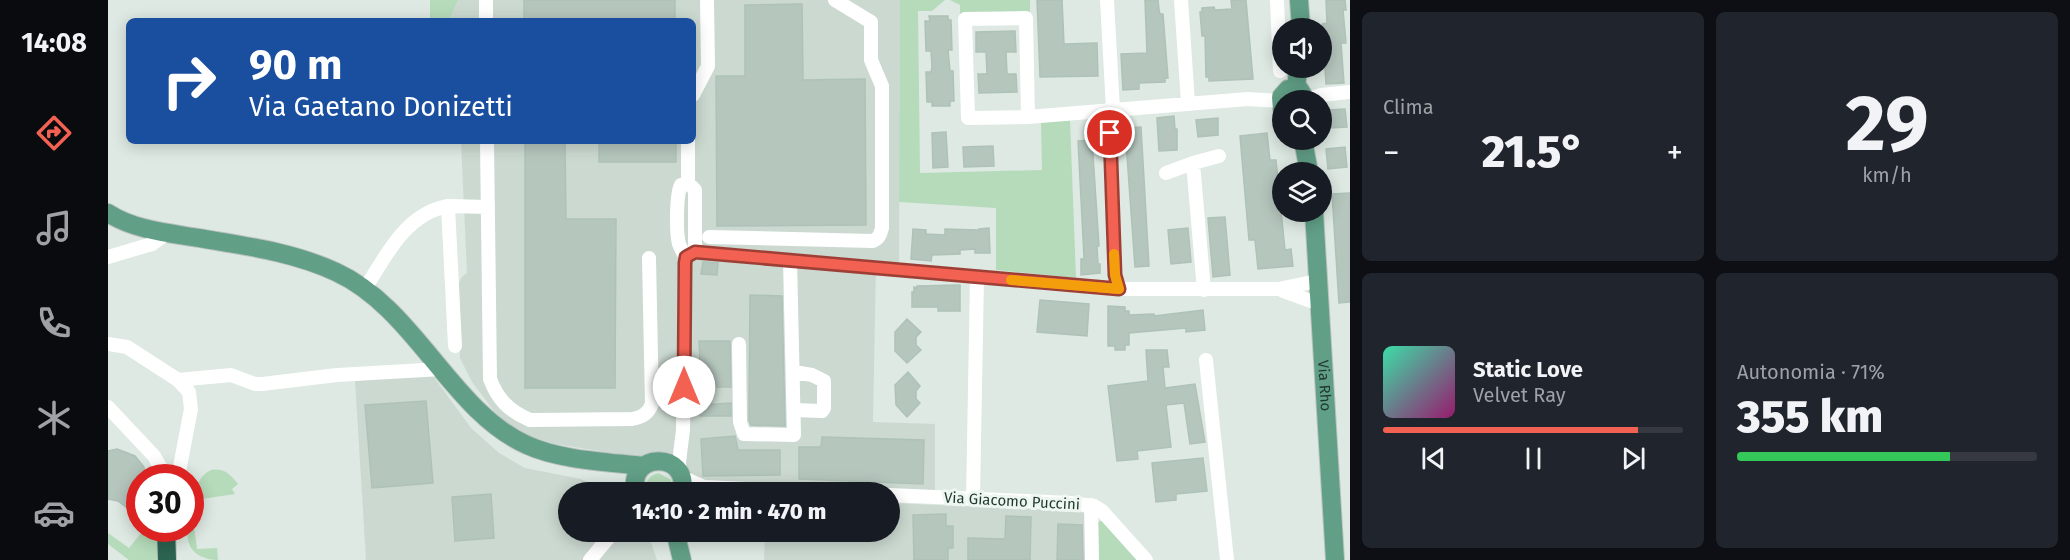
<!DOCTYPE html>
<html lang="it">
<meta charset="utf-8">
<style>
:root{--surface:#171b24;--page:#20242c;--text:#f1f3f6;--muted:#9ea1a6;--line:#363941;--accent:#f26152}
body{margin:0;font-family:"Fira Sans",sans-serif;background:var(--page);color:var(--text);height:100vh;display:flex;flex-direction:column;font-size:22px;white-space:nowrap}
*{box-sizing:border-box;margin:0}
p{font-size:20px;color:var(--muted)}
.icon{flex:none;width:33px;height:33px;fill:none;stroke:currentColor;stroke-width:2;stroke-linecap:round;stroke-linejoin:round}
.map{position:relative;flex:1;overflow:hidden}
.side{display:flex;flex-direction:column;gap:12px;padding:12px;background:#0d0f14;width:720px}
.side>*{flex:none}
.banner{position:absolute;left:18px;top:18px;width:570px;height:126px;border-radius:9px;box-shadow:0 3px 15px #0003;background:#1a4fa0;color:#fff;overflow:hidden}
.controls{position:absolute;left:1164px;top:18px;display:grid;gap:12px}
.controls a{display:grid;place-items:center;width:60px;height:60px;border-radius:50%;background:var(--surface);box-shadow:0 3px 15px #0003;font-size:30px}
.speed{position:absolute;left:18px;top:464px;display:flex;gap:12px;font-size:30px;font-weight:700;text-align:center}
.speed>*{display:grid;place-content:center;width:78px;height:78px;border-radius:50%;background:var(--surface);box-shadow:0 3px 15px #0003;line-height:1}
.speed .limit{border:9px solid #d22;background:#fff;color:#111}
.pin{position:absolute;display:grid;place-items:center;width:51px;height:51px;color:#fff;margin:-26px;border:3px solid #fff;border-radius:50%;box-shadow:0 2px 6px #0007}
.me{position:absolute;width:66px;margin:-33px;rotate:0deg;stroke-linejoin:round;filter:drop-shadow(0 0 4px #0008)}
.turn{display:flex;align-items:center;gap:21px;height:126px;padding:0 24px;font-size:27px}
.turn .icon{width:78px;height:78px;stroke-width:2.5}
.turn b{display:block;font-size:42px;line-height:51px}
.big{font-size:45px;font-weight:800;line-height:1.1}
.side .widget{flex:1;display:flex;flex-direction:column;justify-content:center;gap:9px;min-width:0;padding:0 21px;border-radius:9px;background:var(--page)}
.side .dial{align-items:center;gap:0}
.dial b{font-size:78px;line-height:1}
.song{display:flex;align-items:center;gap:18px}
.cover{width:72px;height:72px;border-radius:9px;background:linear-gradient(135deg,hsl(160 70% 55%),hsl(320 70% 35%))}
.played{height:6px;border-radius:3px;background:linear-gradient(90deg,var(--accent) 85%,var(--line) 85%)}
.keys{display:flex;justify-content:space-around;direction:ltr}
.heat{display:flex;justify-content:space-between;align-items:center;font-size:33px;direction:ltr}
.charge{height:9px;border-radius:4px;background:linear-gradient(90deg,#34c759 71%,var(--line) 0)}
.side .tiles{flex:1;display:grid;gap:12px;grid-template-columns:repeat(2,1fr)}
.trip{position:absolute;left:450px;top:482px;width:342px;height:60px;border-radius:30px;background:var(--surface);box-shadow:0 3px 15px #0003;font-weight:800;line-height:60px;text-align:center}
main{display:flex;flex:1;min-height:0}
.menu{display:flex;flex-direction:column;width:108px;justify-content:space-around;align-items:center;background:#090b0e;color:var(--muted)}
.menu .icon{width:42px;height:42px}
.menu .current{color:var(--accent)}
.menu b{font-size:27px;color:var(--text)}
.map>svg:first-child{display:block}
.built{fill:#cbd9d0}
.green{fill:#b5dbba}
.building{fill:#b5c6bd;stroke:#afc2b8;stroke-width:1.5}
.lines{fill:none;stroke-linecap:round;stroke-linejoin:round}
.major-casing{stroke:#bcc3c0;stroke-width:20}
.highway-casing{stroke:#bcc3c0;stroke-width:20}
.minor{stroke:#fff;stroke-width:14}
.major{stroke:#619f86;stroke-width:18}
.highway{stroke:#2b6450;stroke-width:18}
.route-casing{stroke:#9d3f35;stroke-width:15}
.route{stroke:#f26152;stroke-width:10}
.slow{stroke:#f59e0b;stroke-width:10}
.labels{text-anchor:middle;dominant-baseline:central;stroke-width:6;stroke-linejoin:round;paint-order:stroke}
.street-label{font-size:15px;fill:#1f382d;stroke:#edf6f0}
</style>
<main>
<nav class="menu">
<b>14:08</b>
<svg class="icon current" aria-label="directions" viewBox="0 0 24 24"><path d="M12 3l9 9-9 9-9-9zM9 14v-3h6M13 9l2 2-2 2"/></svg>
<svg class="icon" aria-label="music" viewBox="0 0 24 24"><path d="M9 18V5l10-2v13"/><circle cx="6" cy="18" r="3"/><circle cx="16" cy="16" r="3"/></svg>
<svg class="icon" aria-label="phone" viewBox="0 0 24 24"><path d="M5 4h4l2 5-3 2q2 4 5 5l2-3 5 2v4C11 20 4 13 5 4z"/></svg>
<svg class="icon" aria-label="climate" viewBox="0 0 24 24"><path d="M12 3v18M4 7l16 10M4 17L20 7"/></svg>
<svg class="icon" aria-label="car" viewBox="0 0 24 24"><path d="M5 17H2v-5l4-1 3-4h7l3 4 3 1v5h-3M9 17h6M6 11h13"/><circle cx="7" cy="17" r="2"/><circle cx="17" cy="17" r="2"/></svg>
</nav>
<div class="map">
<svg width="1242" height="560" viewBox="0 0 1242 560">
<rect width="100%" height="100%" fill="#dde9e2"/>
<path class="built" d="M350,0H792L791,264L768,263L765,422L827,424V491L590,482L541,459L429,441L401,425L386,411L364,382L352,358L350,284L354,277L359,273L353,141H585V21H341Z
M325,376L363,428L391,453L417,468L473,479L502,492H460V531H539L549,560H258L247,380Z
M782,503L968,511L976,513L981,518L982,560H656L657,531H782Z"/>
<path class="green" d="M322,0H350L341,21H322Z
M792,0H837L824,11H810L812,173L934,170L933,122L962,120L968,278L888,270V208L791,202Z
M842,0H922V13L852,15V5Z
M103,470C116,468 122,474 130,484L124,489L127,494L87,500C89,487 90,476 103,470Z
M550,473L562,479L565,487L564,492H539C536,482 541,476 550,473Z
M85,519L89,549L109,548L110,560C84,560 72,540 85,519Z
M992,521H995L1032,560H989V523Z
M37,528H51L52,560H21L0,544V533L21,548Z"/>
<path class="building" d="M416,0H567V21H416Z
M929,0H954L956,44L989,43L990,76L932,77Z
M1037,0H1050L1051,10L1052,14H1055L1060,78H1057V82L1031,83V89L1015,90L1013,54L1039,53Z
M1123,0H1138L1145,79L1101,81V77H1098L1097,36H1094L1092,12H1094V8L1106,7L1107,10L1124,9Z
M1218,0H1237L1238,10H1235L1238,43H1233L1236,83L1218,84L1214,24L1219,23Z
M694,4L695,80L757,79L758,225L609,226L608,76H637V5Z
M821,16H840V20H843L844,50H840L842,71H845L846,101H842V106H824V102H819L818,72H823L824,67L823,51H818L817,21H822Z
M907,31L908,52H898L899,74H908L909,92L871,93L870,74H879L878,52H868V32Z
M1237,109L1239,127L1222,128L1220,110Z
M1066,116L1067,129H1069V150L1051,151L1049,118Z
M1110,118V135L1090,137L1088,120Z
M1033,127L1041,266L1027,267L1017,128Z
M838,132L840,167L825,168L824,133Z
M1159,133L1162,160H1168L1177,250L1183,249L1185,266L1150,269L1147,240H1141L1132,136Z
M984,140L991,246H989L990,264H992V273L973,275V259H976V257L970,141Z
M417,141H457L458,219H508L507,388H417Z
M491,141H568V162H491Z
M885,146L886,166L856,167L855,147Z
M1237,147L1239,167L1220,169L1218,149Z
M1242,193V302L1231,303L1224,194Z
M1117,217L1122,275L1105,277L1100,218Z
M881,228L882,253H867V249L852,250V254L824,255L823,261L803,259L805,229L818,230V234L837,235V229L871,230V229Z
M1080,228L1083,262L1063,264L1060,230Z
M595,262L610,263L609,275L593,274Z
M852,285V311H830V307H804V292H806V287L809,288V286Z
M642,295L674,296L677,426L643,425L641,420Z
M932,300L981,304L979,336L929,332Z
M1000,306L1017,307V311H1021V315L1046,314V316L1095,310L1097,330L1078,332V328L1021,333V345H1017V350H1007V346H1000Z
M799,319L813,332L808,337V345L813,350L799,363L787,351V332Z
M591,341H622L623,387H593Z
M1038,350H1059L1061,367H1055L1057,388L1087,384L1097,442L1082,444L1076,403L1058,405L1063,447L1029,451L1030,459L1009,461L1000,386L1040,381Z
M800,372L812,386L808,391V399L812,403L799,417L788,405L787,385Z
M318,401L325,483L264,488L257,405Z
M623,403V416H592L593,405Z
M627,436L630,450H672V475L595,476L593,439Z
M714,437L816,440L815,484L691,479V447H713Z
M9,449L27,456L36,467L37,477H32V495L22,510L10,501L0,499V451Z
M1095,458L1099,491L1068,494V500L1048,502L1044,463Z
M383,494L386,538L347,541L344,497Z
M838,514V526H845V548H840V560H806L805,515Z
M898,516L923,517L922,560H860V538L897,539Z
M950,524L974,525L975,560H949Z"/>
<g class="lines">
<g class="major-casing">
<g id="major">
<path d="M1191,0L1193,28"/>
<path d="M1188,89L1190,68"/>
<path d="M1174,109L1173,97L1180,89L1192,90L1198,100"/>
<path d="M1195,140L1201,172"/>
<path id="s1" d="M1206,212L1227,560"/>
<path d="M0,213C26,230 61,233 91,238C138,246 185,252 228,272C307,308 344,412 419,445C451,460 501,462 535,466"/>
<path d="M528,492C518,452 582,450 574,492"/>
<path d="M567,531L574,560"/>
</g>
</g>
<g class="highway-casing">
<path id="highway" d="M58,528L59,560"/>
</g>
<path class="minor" d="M378,0V21
M999,0L1005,109
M1073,0L1080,103
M1169,0L1172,71
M585,95L600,66L599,0
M1198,100L1213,95L1242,92
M1001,109L1007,275L1011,289
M920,117L918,18L857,19L860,118L920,117L1140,99L1172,101
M379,141L382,379C390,400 401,411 422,420L524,419C534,417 540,414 544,404L541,258
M580,141V183L587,190V252
M1085,163L1096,290
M1058,173L1085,163L1111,156
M601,237L765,241C771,238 772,235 774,228V86L763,60V22L727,0
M0,257L44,244L59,233
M578,257C575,253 573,249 571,244C568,233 568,195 573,185L580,183
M257,289C277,257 298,213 340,206
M1175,291L1211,304
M0,344L19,347L70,380L81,392L83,409L70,477
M631,344L632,422L636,434L686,435L682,260
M347,346L340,206L380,207
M1098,360L1119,560
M686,372L704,375L716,381V408L714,411L686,410
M70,380L123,375L147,384H154L229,375L334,369
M0,407L46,456L58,477
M572,474L571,462L575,430L577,263L578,257L587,252L1011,289H1170L1209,281
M574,477L596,487L703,492
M782,495L962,503L986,506L994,511L1038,560
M865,499L869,277
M983,505L984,560
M482,560L506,531"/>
<use href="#major" class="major"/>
<use href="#highway" class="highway"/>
</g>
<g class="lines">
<g class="route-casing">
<path id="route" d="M576,387L577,263L578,257L587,252L1011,289L1007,275L1002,133"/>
</g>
<use href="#route" class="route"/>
<path class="slow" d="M903,280L1011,289L1007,275L1006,254"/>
</g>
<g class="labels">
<g class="street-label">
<text stroke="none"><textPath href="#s1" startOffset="174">Via Rho</textPath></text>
<text transform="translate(904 501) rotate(3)">Via Giacomo Puccini</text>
</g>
</g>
</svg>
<div class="controls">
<a><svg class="icon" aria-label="sound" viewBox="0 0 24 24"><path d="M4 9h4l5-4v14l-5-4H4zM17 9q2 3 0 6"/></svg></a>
<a><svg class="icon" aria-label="search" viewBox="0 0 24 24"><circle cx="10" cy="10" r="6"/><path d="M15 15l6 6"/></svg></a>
<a><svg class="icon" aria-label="layers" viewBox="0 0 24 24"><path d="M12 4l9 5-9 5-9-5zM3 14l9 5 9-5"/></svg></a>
</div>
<div class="speed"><div class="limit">30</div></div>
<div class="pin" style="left:1002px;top:133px;background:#d93025"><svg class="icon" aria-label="arrive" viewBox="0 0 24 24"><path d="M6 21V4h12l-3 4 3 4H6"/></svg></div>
<svg class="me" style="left:576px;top:387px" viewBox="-20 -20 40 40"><circle r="19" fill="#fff"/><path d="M0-13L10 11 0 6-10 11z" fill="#f26152"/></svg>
<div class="trip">14:10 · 2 min · 470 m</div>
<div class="banner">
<div class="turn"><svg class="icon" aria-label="right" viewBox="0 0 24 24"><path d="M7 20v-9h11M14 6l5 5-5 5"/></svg><div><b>90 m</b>Via Gaetano Donizetti</div></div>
</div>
</div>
<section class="side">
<div class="tiles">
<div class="widget"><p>Clima</p>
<div class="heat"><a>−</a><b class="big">21.5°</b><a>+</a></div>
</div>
<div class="widget dial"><b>29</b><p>km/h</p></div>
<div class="widget">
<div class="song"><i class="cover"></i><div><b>Static Love</b><p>Velvet Ray</p></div></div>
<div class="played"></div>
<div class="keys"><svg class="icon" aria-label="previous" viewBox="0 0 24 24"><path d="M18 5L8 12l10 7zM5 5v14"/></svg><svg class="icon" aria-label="pause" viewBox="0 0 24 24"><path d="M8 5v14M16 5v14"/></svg><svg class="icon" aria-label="next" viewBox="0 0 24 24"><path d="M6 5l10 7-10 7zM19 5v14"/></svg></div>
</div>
<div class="widget"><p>Autonomia · 71%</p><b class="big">355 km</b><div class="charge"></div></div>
</div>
</section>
</main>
